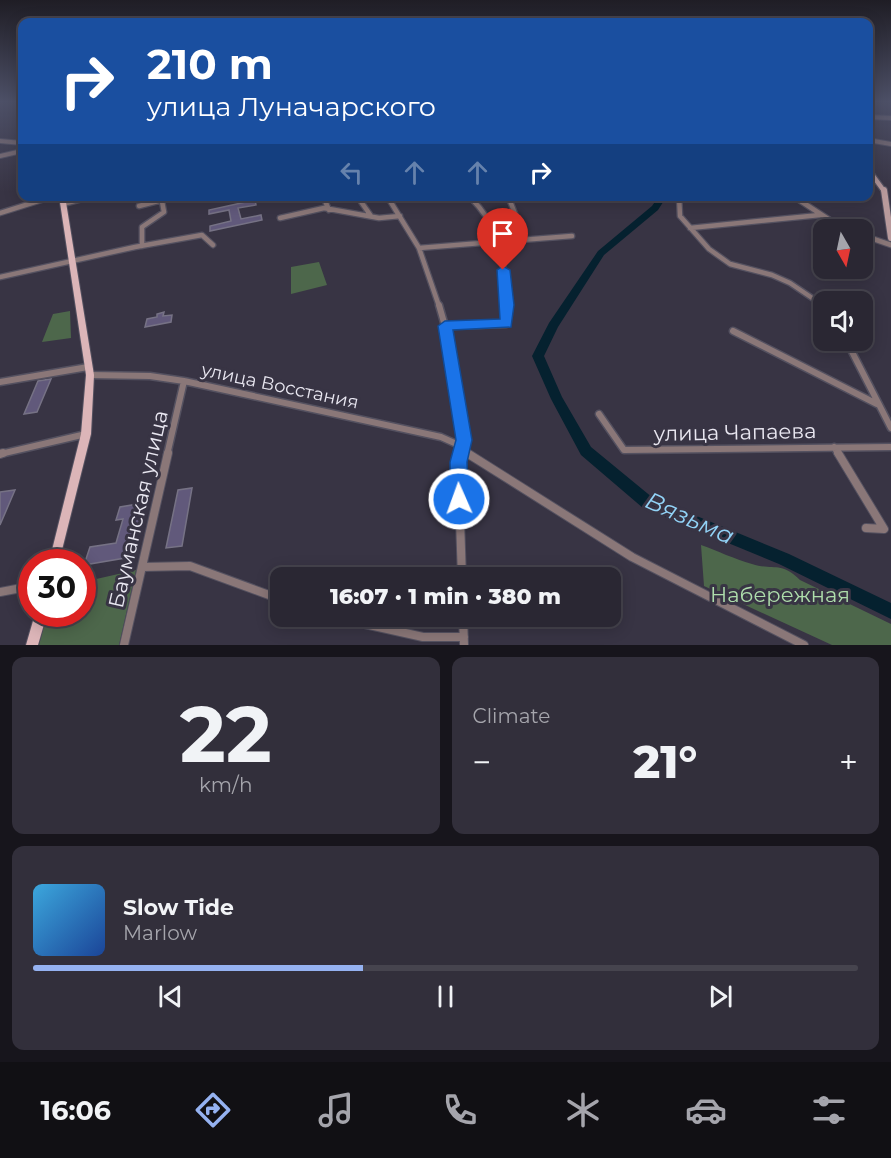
<!DOCTYPE html>
<meta charset="utf-8">
<style>
:root{--surface:#2a2733;--page:#322f3b;--text:#f1f3f6;--muted:#a5a5ac;--line:#46444e;--accent:#95b2f1}
body{margin:0;font-family:Montserrat,sans-serif;background:var(--page);color:var(--text);height:100vh;display:flex;flex-direction:column;font-size:22px;white-space:nowrap}
*{box-sizing:border-box;margin:0}
p{font-size:20px;color:var(--muted)}
.icon{flex:none;width:33px;height:33px;fill:none;stroke:currentColor;stroke-width:2;stroke-linecap:round;stroke-linejoin:round}
.map{position:relative;height:645px;overflow:hidden}
.sheet{display:flex;flex-direction:column;gap:12px;padding:12px;background:#17151c;flex:1}
.sheet>*{flex:none}
.hud{position:absolute;left:18px;top:18px;width:855px;height:183px;border-radius:12px;box-shadow:0 3px 15px #0003,0 0 0 2px var(--line);background:#1a4fa0;color:#fff;overflow:hidden}
.needle{width:39px;rotate:171deg}
.tools{position:absolute;left:813px;top:219px;display:grid;gap:12px}
.tools a{display:grid;place-items:center;width:60px;height:60px;border-radius:12px;background:var(--surface);box-shadow:0 3px 15px #0003,0 0 0 2px var(--line);font-size:30px}
.speed{position:absolute;left:18px;top:549px;display:flex;gap:12px;font-size:30px;font-weight:700;text-align:center}
.speed>*{display:grid;place-content:center;width:78px;height:78px;border-radius:50%;background:var(--surface);box-shadow:0 3px 15px #0003,0 0 0 2px var(--line);line-height:1}
.speed .limit{border:9px solid #d22;background:#fff;color:#111}
.pin{position:absolute;display:grid;place-items:center;width:51px;height:51px;color:#fff;margin:-62px -26px;border-radius:50% 50% 50% 0;rotate:-45deg;box-shadow:0 0 6px #0007}
.pin .icon{rotate:45deg}
.me{position:absolute;width:66px;margin:-33px;rotate:358deg;stroke-linejoin:round;filter:drop-shadow(0 0 4px #0008)}
.turn{display:flex;align-items:center;gap:21px;height:126px;padding:0 30px;font-size:27px}
.turn .icon{width:78px;height:78px;stroke-width:2.5}
.turn b{display:block;font-size:42px;line-height:51px}
.lanes{display:flex;align-items:center;height:57px;padding:0 30px;background:#0003;justify-content:center;gap:30px;direction:ltr}
.lanes .off{opacity:.35}
.big{font-size:45px;font-weight:800;line-height:1.1}
.sheet .widget{flex:1;display:flex;flex-direction:column;justify-content:center;gap:9px;min-width:0;padding:0 21px;border-radius:12px;background:var(--page)}
.sheet .dial{align-items:center;gap:0}
.dial b{font-size:78px;line-height:1}
.song{display:flex;align-items:center;gap:18px}
.cover{width:72px;height:72px;border-radius:9px;background:linear-gradient(135deg,hsl(200 70% 55%),hsl(220 70% 35%))}
.played{height:6px;border-radius:3px;background:linear-gradient(90deg,var(--accent) 40%,var(--line) 40%)}
.keys{display:flex;justify-content:space-around;direction:ltr}
.heat{display:flex;justify-content:space-between;align-items:center;font-size:33px;direction:ltr}
.sheet .tiles{flex:1;display:grid;gap:12px;grid-template-columns:1fr 1fr}
.widget:last-child{grid-column:span 2}
.trip{position:absolute;left:270px;top:567px;width:351px;height:60px;border-radius:12px;background:var(--surface);box-shadow:0 3px 15px #0003,0 0 0 2px var(--line);font-weight:800;line-height:60px;text-align:center}
.dock{display:flex;height:96px;justify-content:space-around;align-items:center;background:#111014;color:var(--muted)}
.dock .icon{width:42px;height:42px}
.dock .active{color:var(--accent)}
.dock b{font-size:27px;color:var(--text)}
.map>svg:first-child{display:block}
.green{fill:#4d674b}
.lines{fill:none;stroke-linecap:round;stroke-linejoin:round}
.river{fill:#05212f;fill-rule:evenodd}
.building{fill:#61597b;stroke:#767285;stroke-width:1.5}
.minor-far3-casing{stroke:#545160;stroke-width:6}
.minor-far2-casing{stroke:#545160;stroke-width:7}
.minor-far1-casing{stroke:#545160;stroke-width:9}
.minor-casing{stroke:#545160;stroke-width:10}
.tertiary-casing{stroke:#545160;stroke-width:6}
.secondary-far1-casing{stroke:#545160;stroke-width:7}
.secondary-casing{stroke:#545160;stroke-width:8}
.primary-casing{stroke:#545160;stroke-width:2}
.minor-far3{stroke:#8a7778;stroke-width:4}
.minor-far2{stroke:#8a7778;stroke-width:4.5}
.minor-far1{stroke:#8a7778;stroke-width:6}
.minor{stroke:#8a7778;stroke-width:8}
.tertiary{stroke:#8a7778;stroke-width:4}
.secondary-far1{stroke:#b89a9c;stroke-width:4.5}
.secondary{stroke:#b89a9c;stroke-width:6}
.primary{fill:#dcb5b8;fill-rule:evenodd}
.route{fill:#1a73e8;stroke:#114b97;stroke-width:1.5}
.labels{text-anchor:middle;dominant-baseline:central;stroke-width:6;stroke-linejoin:round;paint-order:stroke}
.street-label{font-size:18px;fill:#e9e7f1;stroke:#383444}
.near-street-label{font-size:21px;fill:#e9e7f1;stroke:#383444}
.near-park-label{font-size:21px;fill:#aeddab;stroke:#383444}
.near-water-label{font-size:24px;font-style:italic;fill:#92d3f7;stroke:#383444}
</style>
<div class="map">
<svg width="891" height="645" viewBox="0 0 891 645">
<rect width="100%" height="100%" fill="#383444"/>
<path class="green" d="M319,262L327,285L291,294V267Z
M70,311L71,338L42,342L53,314Z
M701,545C718,551 734,559 752,564C774,571 781,561 800,580L891,624V645H832L704,586Z
M136,570L119,645H39L47,614H82L83,582Z"/>
<g class="lines">
<path class="river" d="M659,196H667L658,210L604,255L558,327L544,356L562,397L591,447L653,498L789,554L891,603V619L779,564L643,508L581,455L551,399L532,356L549,323L598,251L652,206Z"/>
</g>
<path class="building" d="M255,200L256,205L238,208L241,219L261,215L262,220L210,231V226L231,221L229,210L209,214V210Z
M164,312L163,316L172,315L171,322L145,327L147,319L157,317V314Z
M51,379L37,412L24,414L38,381Z
M192,488L182,546L166,548L178,490Z
M15,490L0,525V492Z
M144,503L131,557L84,565L90,547L116,543L123,519L116,520L120,507Z"/>
<g class="lines">
<g class="minor-far3-casing">
<path id="minor-far3" d="M868,117L891,118
M868,140L891,144
M0,156L22,151"/>
</g>
<g class="minor-far2-casing">
<path id="minor-far2" d="M323,196L329,210
M357,196L371,216
M387,196L419,248L439,306
M469,196C506,233 502,258 506,306
M508,196L525,239
M679,196L680,216L709,249L730,264L772,275L790,283L824,306
M793,196L845,230
M63,204L93,196
M139,206L162,200
M0,213L54,196
M280,218L324,208L379,218L400,216
M690,228L820,215
M862,235L891,245
M142,246V227L164,212L161,196
M419,248L572,236
M0,277L135,247L202,235L213,245"/>
</g>
<g class="minor-far1-casing">
<path id="minor-far1" d="M439,305L445,326L464,440L460,455
M445,326L506,324V305
M733,331L877,404
M846,340L891,428
M90,375L150,376L184,381L441,437L461,446L469,455
M0,382L88,367
M599,414L624,450L891,447
M834,447L839,455
M0,454L86,434
M167,455L184,381"/>
</g>
<g class="minor-casing">
<path id="minor" d="M460,453L458,462L462,578
M467,453L632,557L804,645
M838,453L884,529L866,528
M0,454L3,453
M142,567L190,566L280,599
M0,592L32,586
M329,616L423,637H464
M463,616L464,645
M124,645L168,453"/>
</g>
<g class="tertiary-casing">
<path id="tertiary" d="M0,141L22,143"/>
</g>
<g class="secondary-far1-casing">
<path id="secondary-far1" d="M868,169L884,191"/>
</g>
<g class="secondary-casing">
<path id="secondary" d="M884,190L891,238"/>
</g>
<g class="primary-casing">
<path id="primary" d="M59,196H65L94,375L91,434L59,562H49L81,434L86,375Z
M35,614H47L38,645H26Z"/>
</g>
<use href="#minor-far3" class="minor-far3"/>
<use href="#minor-far2" class="minor-far2"/>
<use href="#minor-far1" class="minor-far1"/>
<use href="#minor" class="minor"/>
<use href="#tertiary" class="tertiary"/>
<use href="#secondary-far1" class="secondary-far1"/>
<use href="#secondary" class="secondary"/>
<use href="#primary" class="primary"/>
</g>
<linearGradient id="sky" x2="0" y2="1"><stop stop-color="#1f1d25"/><stop offset="0.53" stop-color="#4d5067"/><stop offset="1" stop-color="#4d5067" stop-opacity="0"/></linearGradient>
<rect width="891" height="192" fill="url(#sky)"/>
<path class="route" d="M503,266L510,270L514,305L511,327L453,330L472,440L467,462L469,499L466,505L459,508L453,505L450,499V462L456,440L438,326L445,321L500,319L497,270Z"/>
<g class="labels">
<g class="street-label">
<text transform="translate(280 386) rotate(12)">улица Восстания</text>
</g>
<g class="near-street-label">
<text transform="translate(735 432) rotate(-1)">улица Чапаева</text>
<text transform="translate(138 509) rotate(-77)">Бауманская улица</text>
</g>
<g class="near-park-label">
<text x="780" y="594">Набережная</text>
</g>
<g class="near-water-label">
<text transform="translate(690 518) rotate(24)">Вязьма</text>
</g>
</g>
</svg>
<div class="tools">
<a><svg class="needle" viewBox="-14 -14 28 28"><path d="M0-13l5 13h-10z" fill="#e53935"/><path d="M0 13l5-13h-10z" fill="#a5a5ac"/></svg></a>
<a><svg class="icon" aria-label="sound" viewBox="0 0 24 24"><path d="M4 9h4l5-4v14l-5-4H4zM17 9q2 3 0 6"/></svg></a>
</div>
<div class="speed"><div class="limit">30</div></div>
<div class="pin" style="left:503px;top:270px;background:#d93025"><svg class="icon" aria-label="arrive" viewBox="0 0 24 24"><path d="M6 21V4h12l-3 4 3 4H6"/></svg></div>
<svg class="me" style="left:459px;top:499px" viewBox="-20 -20 40 40"><circle r="17" fill="#1a73e8" stroke="#fff" stroke-width="3"/><path d="M0-11L8 9 0 5-8 9z" fill="#fff"/></svg>
<div class="trip">16:07 · 1 min · 380 m</div>
<div class="hud">
<div class="turn"><svg class="icon" aria-label="right" viewBox="0 0 24 24"><path d="M7 20v-9h11M14 6l5 5-5 5"/></svg><div><b>210 m</b>улица Луначарского</div></div>
<div class="lanes"><svg class="icon off" aria-label="left" viewBox="0 0 24 24"><path d="M17 20v-9H6M10 6l-5 5 5 5"/></svg><svg class="icon off" aria-label="ahead" viewBox="0 0 24 24"><path d="M12 20V5M6 11l6-6 6 6"/></svg><svg class="icon off" aria-label="ahead" viewBox="0 0 24 24"><path d="M12 20V5M6 11l6-6 6 6"/></svg><svg class="icon" aria-label="right" viewBox="0 0 24 24"><path d="M7 20v-9h11M14 6l5 5-5 5"/></svg></div>
</div>
</div>
<section class="sheet">
<div class="tiles">
<div class="widget dial"><b>22</b><p>km/h</p></div>
<div class="widget"><p>Climate</p>
<div class="heat"><a>−</a><b class="big">21°</b><a>+</a></div>
</div>
<div class="widget">
<div class="song"><i class="cover"></i><div><b>Slow Tide</b><p>Marlow</p></div></div>
<div class="played"></div>
<div class="keys"><svg class="icon" aria-label="previous" viewBox="0 0 24 24"><path d="M18 5L8 12l10 7zM5 5v14"/></svg><svg class="icon" aria-label="pause" viewBox="0 0 24 24"><path d="M8 5v14M16 5v14"/></svg><svg class="icon" aria-label="next" viewBox="0 0 24 24"><path d="M6 5l10 7-10 7zM19 5v14"/></svg></div>
</div>
</div>
</section>
<nav class="dock">
<b>16:06</b>
<svg class="icon active" aria-label="directions" viewBox="0 0 24 24"><path d="M12 3l9 9-9 9-9-9zM9 14v-3h6M13 9l2 2-2 2"/></svg>
<svg class="icon" aria-label="music" viewBox="0 0 24 24"><path d="M9 18V5l10-2v13"/><circle cx="6" cy="18" r="3"/><circle cx="16" cy="16" r="3"/></svg>
<svg class="icon" aria-label="phone" viewBox="0 0 24 24"><path d="M5 4h4l2 5-3 2q2 4 5 5l2-3 5 2v4C11 20 4 13 5 4z"/></svg>
<svg class="icon" aria-label="climate" viewBox="0 0 24 24"><path d="M12 3v18M4 7l16 10M4 17L20 7"/></svg>
<svg class="icon" aria-label="car" viewBox="0 0 24 24"><path d="M5 17H2v-5l4-1 3-4h7l3 4 3 1v5h-3M9 17h6M6 11h13"/><circle cx="7" cy="17" r="2"/><circle cx="17" cy="17" r="2"/></svg>
<svg class="icon" aria-label="filters" viewBox="0 0 24 24"><path d="M4 7h16M4 17h16"/><circle cx="9" cy="7" r="2"/><circle cx="15" cy="17" r="2"/></svg>
</nav>
